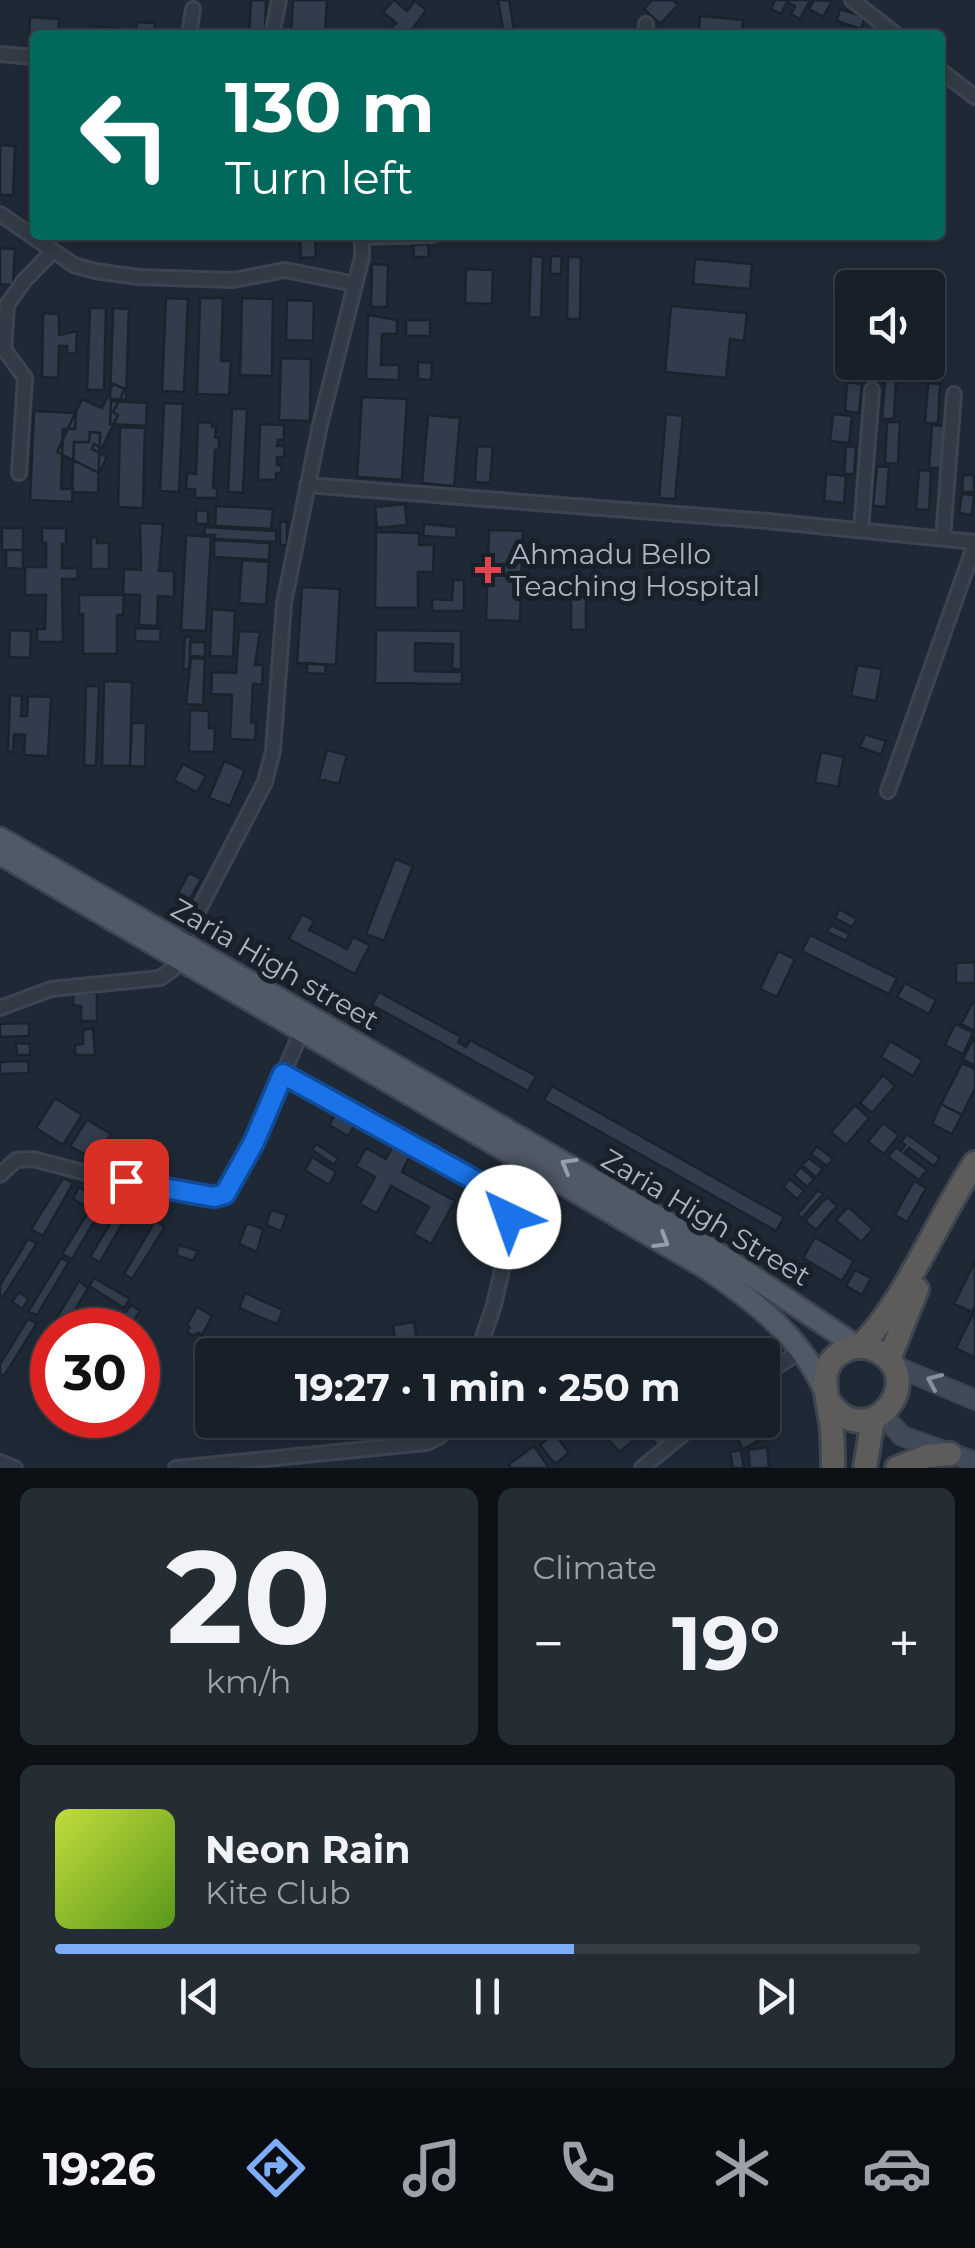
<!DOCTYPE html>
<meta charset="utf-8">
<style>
:root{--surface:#171f28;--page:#242c34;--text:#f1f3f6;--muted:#9ea2a8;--line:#363d45;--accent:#7dadf7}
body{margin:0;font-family:Montserrat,sans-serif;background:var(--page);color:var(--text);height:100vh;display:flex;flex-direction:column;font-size:38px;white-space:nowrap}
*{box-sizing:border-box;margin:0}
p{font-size:32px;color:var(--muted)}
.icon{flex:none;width:55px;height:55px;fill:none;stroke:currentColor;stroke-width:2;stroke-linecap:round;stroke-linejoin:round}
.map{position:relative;height:1468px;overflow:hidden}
.side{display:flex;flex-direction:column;gap:20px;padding:20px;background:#0d1116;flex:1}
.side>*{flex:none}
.top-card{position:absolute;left:30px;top:30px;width:915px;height:210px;border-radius:10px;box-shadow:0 5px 15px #0003,0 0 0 2px var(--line);background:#00695c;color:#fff;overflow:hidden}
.controls{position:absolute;left:835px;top:270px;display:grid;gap:20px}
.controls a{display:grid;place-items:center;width:110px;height:110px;border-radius:10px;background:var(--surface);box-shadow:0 5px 15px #0003,0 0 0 2px var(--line);font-size:50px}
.speed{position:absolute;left:30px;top:1308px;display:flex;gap:20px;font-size:50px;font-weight:700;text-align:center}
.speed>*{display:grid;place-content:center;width:130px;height:130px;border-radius:50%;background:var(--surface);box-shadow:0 5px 15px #0003,0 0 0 2px var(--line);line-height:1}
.speed .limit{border:15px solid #d22;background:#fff;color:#111}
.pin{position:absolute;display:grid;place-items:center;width:85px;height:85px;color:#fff;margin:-42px;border-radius:20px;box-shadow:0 5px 15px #0006}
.me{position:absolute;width:110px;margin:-55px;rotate:318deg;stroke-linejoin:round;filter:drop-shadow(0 0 8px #0008)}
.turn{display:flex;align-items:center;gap:35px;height:210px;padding:0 30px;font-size:45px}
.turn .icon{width:130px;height:130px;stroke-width:2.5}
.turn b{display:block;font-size:70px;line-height:85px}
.big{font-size:75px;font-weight:700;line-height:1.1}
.side .widget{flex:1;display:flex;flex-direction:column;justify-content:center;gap:15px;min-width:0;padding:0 35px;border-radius:15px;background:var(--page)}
.side .dial{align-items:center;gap:0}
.dial b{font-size:130px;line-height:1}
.song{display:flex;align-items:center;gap:30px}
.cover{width:120px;height:120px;border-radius:15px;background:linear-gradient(135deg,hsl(70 70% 55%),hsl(90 70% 35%))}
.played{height:10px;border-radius:5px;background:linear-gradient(90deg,var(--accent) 60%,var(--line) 60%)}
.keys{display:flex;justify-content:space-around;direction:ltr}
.heat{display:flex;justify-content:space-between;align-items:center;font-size:55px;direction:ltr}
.side .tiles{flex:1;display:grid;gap:20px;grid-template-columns:1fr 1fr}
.widget:last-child{grid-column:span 2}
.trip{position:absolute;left:195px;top:1338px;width:585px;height:100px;border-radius:10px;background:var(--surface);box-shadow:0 5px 15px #0003,0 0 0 2px var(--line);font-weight:700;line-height:100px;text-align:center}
.menu{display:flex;height:160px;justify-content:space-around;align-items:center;background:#090c10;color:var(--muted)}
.menu .icon{width:70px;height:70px}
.menu .current{color:var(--accent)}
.menu b{font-size:45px;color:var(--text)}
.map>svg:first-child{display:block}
.building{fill:#313d4c;stroke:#1a222c;stroke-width:2.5}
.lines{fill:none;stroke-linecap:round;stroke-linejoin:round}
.minor-casing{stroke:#3c444f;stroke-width:18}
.secondary-casing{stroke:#3c444f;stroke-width:22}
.primary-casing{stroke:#3c444f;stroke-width:25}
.trunk-casing{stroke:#3d4550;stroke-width:28}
.minor{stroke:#323a46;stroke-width:12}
.secondary{stroke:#404a59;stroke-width:18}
.primary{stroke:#505966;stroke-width:20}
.trunk{stroke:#5e5c5a;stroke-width:22}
.oneway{stroke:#959eac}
.oneway2{stroke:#86909e}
.route-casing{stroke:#114b97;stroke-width:25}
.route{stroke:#1a73e8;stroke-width:18}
.health-dot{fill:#e0444e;stroke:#18202a;stroke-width:4}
.labels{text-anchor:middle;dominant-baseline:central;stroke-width:10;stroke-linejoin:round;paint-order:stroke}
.poi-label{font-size:28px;fill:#acb5c3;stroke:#18202a;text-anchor:start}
.street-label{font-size:28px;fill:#acb5c3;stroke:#18202a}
</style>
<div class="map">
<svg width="975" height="1468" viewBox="0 0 975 1468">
<rect width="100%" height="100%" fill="#1f2935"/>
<path class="building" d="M251,0H266L265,35H249Z
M293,0H327L325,35H291Z
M394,0L407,11L415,1L426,10L409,34L388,32L396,23L383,12Z
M498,0H509L515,35H504Z
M652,0H673L678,5L660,24L644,9Z
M775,0H810L800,19L791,14L795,6L787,2L781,14L771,9Z
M814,0L832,1L823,17L809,9Z
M840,9L865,17L861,29L837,21Z
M700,16L743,20L742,34L699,30Z
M30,17L59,19V30H73V35L29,34Z
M137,22L155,23L154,35H136Z
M93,26L121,29L120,35H91Z
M0,145L15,146L13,195H0Z
M300,238H315L316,257L301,258Z
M428,244L429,257H414L413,245Z
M0,248L15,249L13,285L0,284Z
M531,256L543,257L541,318L529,317Z
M551,256H562L561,274H550Z
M568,257H581L580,319H567Z
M695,259L752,264L750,289L693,284Z
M372,264L388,265L387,307H371Z
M466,269L493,270L492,304L465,303Z
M166,298L188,299L184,392L162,391Z
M200,298H223L221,361H231L229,395L197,394Z
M242,298L273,299L272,376L240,375Z
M287,300L314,301L313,341L286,340Z
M671,306L747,313L744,341L730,339L726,378L665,372Z
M90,308H106L104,390H87Z
M113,308L129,309L126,400L110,399Z
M43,313L59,314V335L77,331L76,354L67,353V346H59L58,378L42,377Z
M368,315L397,320V334H382L381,365H399V380L366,379Z
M406,320H430V336H406Z
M281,358L311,359L310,421L279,420Z
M418,362L432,363L431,380L418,379Z
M885,379H896L894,419H882Z
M847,382L862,384L859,413L845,411Z
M928,383L940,384L938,423H925Z
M113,384L125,389L113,412L118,415L102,448L94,444L92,449L107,457L99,473L57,452L82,399L102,408Z
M362,397L407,399L402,480L357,477Z
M111,401L147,403L146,426L110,424Z
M164,403L183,404L179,492L160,491Z
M232,409H247L243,493L228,492Z
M34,411L76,413L75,429H63L61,489H73L72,502L30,500Z
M666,414L683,416L675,499L659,498Z
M833,414L852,416L849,443L830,441Z
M428,415L460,418L454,486L422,483Z
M198,422L212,423V427H216L215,437L219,438V450H215L213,488H217V498H195V489H186L187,473L196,474Z
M887,422H900L898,464L885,463Z
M260,424L284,425V440H278L277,446H285L284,457H277V465H282L281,473H276V480H258Z
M932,425L944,426L942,468H929Z
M120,427L145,428L143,508L118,507Z
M90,432L100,433L98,493L72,492L74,442H89Z
M477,446L493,447L490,483L475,482Z
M846,446L856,447L854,474H844Z
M877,466L889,467L886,507L873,506Z
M919,470L931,471L929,510L916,509Z
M826,474L846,476L844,503L824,501Z
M963,475H974V492H962Z
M962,494L974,495L972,515L959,513Z
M405,504L407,525L377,528L375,507Z
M216,506L273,509L271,529L215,526Z
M196,510L208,511V524H196Z
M280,522H287V545H280Z
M140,523L163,524L159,571H174V597L158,596L157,626L139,625L140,595L123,594L124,569L141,570Z
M424,524L457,527L456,538L423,536Z
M205,527L276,531V542L215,539V535H204Z
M2,528H23V550H2Z
M42,528H66V544H62V568H77L78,579H62L63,642H37V629H45L46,595H25V567H46V543H42Z
M489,530L523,531L520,621L486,620Z
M376,532L419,533V545H434L433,572H418V608H375Z
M186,535L211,537L206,631L181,630Z
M91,537H97V543H109V569H91Z
M214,540L270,543L269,560L214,557Z
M6,550H23V569L6,568Z
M242,560L269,562L266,605L239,603Z
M453,580H464V611H432V599L452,600Z
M302,587L340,589L336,665L297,663Z
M571,587H587V593H592V602H586V630H571Z
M79,595H124L123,615H117V654H83V614H79Z
M212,609L235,611L233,657L210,656Z
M135,628L161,629L160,642L135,641Z
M10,630L31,631L30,658L9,657Z
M376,630L461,631V669H452L453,644L415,643V671L462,672V684L375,683Z
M239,631L260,632L255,665H263L262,685L253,684L251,722L256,723L255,740L230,739L232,695L211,694L212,672L236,673Z
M185,636L191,637L189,669H183Z
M190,642H205V657L190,656Z
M191,658L205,659L203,705L186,704Z
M307,663L326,665L325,674L307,673Z
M857,665L882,669L876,701L851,696Z
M104,681L132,682L130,766H102Z
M86,686H99L96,766L84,765Z
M10,695L22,696L21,716H27L28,696L51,697L48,756L24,755L25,735L14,734L13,752H8Z
M190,710L209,711V728H215L214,752H189Z
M132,723H146L145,767L130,766Z
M865,734L886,741L881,755L860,747Z
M327,750L347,755L339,784L319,779Z
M821,752L844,757L838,787L815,782Z
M224,761L245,770L230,806L209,798Z
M183,764L206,776L197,792L174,780Z
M395,859L413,866L384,941L366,934Z
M189,873L201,879L190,899L178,893Z
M839,909L857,919L852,927L835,918Z
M302,914L314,921L309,930L347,949L353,937L370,945L355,974L289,939Z
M831,925L850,934L846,941L827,932Z
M810,935L897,978L889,994L802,951Z
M778,951L795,959L777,997L760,989Z
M975,962V983H956V963Z
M905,983L936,1000L929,1014L897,997Z
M379,992L461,1037L458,1042L466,1047L470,1040L536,1076L528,1091L372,1005Z
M73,993H97V1021H81V1006L73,1005Z
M973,1002L975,1003V1031L961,1024Z
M29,1023V1036L0,1037V1024Z
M955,1024L973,1033L963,1054L945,1045Z
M93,1028L95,1055H75V1045L83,1044V1030Z
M975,1036V1066L963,1059Z
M890,1041L922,1060L913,1076L881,1057Z
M16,1043L30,1044V1055H17Z
M28,1061L29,1073L0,1074V1062Z
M962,1063L975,1069V1088L962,1115L941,1104Z
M883,1075L895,1086L872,1113L860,1103Z
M552,1086L784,1217L776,1231L544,1100Z
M55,1098L82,1115L63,1145L36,1128Z
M941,1104L962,1115L952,1134L932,1124Z
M855,1105L869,1118L846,1145L831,1132Z
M338,1110L357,1122L348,1136L329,1125Z
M87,1120L111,1134L95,1160L70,1146Z
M883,1123L899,1135L884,1154L868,1142Z
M907,1134L940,1158L934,1166L909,1148L904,1153L927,1170L919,1180L888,1157L896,1147L901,1151L905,1145L901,1142Z
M395,1142L412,1151L402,1172L455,1201L431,1244L414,1234L429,1207L391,1186L377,1213L360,1204L375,1177L356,1166L366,1148L386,1159Z
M316,1144L338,1158L334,1165L312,1150Z
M817,1146L833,1159L827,1166L811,1154Z
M135,1148L137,1165L116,1167L114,1150Z
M312,1157L336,1172L329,1185L305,1170Z
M809,1158L823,1169L816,1177L802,1165Z
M801,1167L814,1179L807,1187L794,1175Z
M63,1178L73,1183L43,1236L31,1229Z
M790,1179L804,1191L797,1199L783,1187Z
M914,1181L926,1188L907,1222L895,1215Z
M79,1187L90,1194L84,1205L73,1199Z
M818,1190L823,1194L802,1218L797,1215Z
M827,1197L837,1206L816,1230L805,1221Z
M95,1201L104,1205L72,1259L62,1254Z
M121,1205L130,1211L100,1262L90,1257Z
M848,1207L873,1229L861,1242L836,1220Z
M271,1210L287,1215L281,1231L266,1225Z
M155,1221L165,1227L132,1279L124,1274Z
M247,1223L263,1229L257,1252L239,1244Z
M815,1237L854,1261L842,1281L803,1258Z
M28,1239L37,1243L3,1297L0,1296V1285Z
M179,1245L198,1251L193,1261L176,1255Z
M61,1258L69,1262L37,1315L28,1312Z
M975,1261V1306L972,1312L954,1304Z
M855,1270L871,1278L862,1295L846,1286Z
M94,1278L130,1299L124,1308L89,1286Z
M79,1281L88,1288L69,1320L85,1330H58L59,1326L54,1322Z
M19,1292L29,1299L22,1309L12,1302Z
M245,1293L283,1310L277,1324L239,1308Z
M131,1305L140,1311L127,1330H113Z
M197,1307L212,1316L202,1335L198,1333L194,1336L187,1332L190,1327L187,1325Z
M973,1314L975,1315V1358L956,1348Z
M28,1319L37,1323L4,1376L0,1374V1364Z
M414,1322L419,1355H397L393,1325Z
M145,1367L155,1373L141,1395L138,1393V1380Z
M613,1420H651L653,1423L620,1452L601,1431Z
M759,1420L767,1436L743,1449L728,1421Z
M655,1423L669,1441L659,1448L646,1431Z
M554,1433L569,1453L555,1464L540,1445Z
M534,1446L549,1468H511L509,1464Z
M767,1447L769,1468H750L748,1450Z
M741,1450L744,1468H733L730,1452Z"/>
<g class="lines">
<g class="minor-casing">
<path id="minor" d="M852,0L897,35
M189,35L193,9
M272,35L279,0
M645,35L646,24
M0,54L35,57
M940,70L975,97
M0,214L74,265L95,271L138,277L233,280L285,270L355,284
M363,237L433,235
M19,473L25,378L4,349L7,305L24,281L53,251
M307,485L768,521L975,542
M861,530L872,390
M943,538L954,394
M888,791L975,544
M182,942L265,782L273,751L284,603L320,425L362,257V235
M0,1008L51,989L160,978L173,969L178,958
M283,1074L480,1183C500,1197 513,1209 510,1235L494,1305L477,1355
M0,1175L16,1160L33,1159L105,1178L214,1197L225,1194L254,1142L302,1030
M494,1193L518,1156
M762,1376L801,1351
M0,1462L15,1468
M176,1468L426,1443L439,1437L454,1420
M642,1468L700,1420"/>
</g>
<g class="secondary-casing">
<path id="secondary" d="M893,1365L975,1400
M882,1414L902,1436L975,1462"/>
</g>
<g class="primary-casing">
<path id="primary" d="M0,838L698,1240L858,1347
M0,854L704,1267C753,1300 801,1336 825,1392"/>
</g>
<g class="trunk-casing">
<path id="trunk" d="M860,1347C910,1294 935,1222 975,1163
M889,1359L917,1289
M827,1399C865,1458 930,1382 879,1352C870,1347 859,1345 849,1349C814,1361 827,1395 831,1422C833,1437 833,1453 833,1468
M865,1468L873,1419
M897,1468L927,1456L950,1454"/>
</g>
<use href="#minor" class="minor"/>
<use href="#secondary" class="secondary"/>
<use href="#primary" class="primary"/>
<use href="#trunk" class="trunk"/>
</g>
<defs><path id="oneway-chevron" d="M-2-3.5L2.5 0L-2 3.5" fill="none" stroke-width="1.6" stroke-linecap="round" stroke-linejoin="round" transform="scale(2.5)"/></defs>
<g class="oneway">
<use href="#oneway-chevron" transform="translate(568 1165) rotate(-150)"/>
<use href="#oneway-chevron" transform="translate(662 1241) rotate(31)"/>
</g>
<use class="oneway2" href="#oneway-chevron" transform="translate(934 1381) rotate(-156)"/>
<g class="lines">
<g class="route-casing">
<path id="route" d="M126,1181L214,1197L225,1194L254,1142L283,1074L480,1183L504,1202L509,1217"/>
</g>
<use href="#route" class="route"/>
</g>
<path class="health-dot" d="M483 555h10v10h10v10h-10v10h-10v-10h-10v-10h10z"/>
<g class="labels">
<g class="poi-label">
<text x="510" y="554">Ahmadu Bello<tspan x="510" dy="32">Teaching Hospital</tspan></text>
</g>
<g class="street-label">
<text transform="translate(275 964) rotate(30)">Zaria High street</text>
<text transform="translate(706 1217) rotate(31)">Zaria High Street</text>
</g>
</g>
</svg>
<div class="controls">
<a><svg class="icon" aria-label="sound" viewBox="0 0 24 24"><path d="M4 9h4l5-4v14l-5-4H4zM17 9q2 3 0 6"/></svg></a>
</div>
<div class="speed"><div class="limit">30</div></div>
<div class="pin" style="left:126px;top:1181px;background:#d93025"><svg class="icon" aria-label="arrive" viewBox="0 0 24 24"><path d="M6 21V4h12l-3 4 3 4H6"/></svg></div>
<svg class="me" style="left:509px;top:1217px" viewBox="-20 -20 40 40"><circle r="19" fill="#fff"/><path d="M0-13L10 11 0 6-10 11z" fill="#1a73e8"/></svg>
<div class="trip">19:27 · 1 min · 250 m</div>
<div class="top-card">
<div class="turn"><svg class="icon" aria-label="left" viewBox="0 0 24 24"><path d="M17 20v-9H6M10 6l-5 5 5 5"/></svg><div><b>130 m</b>Turn left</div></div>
</div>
</div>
<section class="side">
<div class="tiles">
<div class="widget dial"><b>20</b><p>km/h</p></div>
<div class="widget"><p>Climate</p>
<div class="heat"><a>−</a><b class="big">19°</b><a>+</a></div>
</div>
<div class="widget">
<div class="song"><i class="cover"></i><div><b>Neon Rain</b><p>Kite Club</p></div></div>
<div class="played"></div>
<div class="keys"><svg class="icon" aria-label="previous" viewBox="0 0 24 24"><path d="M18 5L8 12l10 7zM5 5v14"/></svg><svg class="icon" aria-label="pause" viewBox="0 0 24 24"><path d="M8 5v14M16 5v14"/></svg><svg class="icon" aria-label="next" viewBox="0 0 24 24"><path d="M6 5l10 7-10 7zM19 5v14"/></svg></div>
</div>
</div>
</section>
<nav class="menu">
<b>19:26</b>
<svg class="icon current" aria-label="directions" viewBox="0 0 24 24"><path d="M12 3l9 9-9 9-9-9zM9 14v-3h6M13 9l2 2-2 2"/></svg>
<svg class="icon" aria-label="music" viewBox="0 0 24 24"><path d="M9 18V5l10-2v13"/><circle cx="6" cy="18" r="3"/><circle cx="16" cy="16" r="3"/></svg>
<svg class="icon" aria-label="phone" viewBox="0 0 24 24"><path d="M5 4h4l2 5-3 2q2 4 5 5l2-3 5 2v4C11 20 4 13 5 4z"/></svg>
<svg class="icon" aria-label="climate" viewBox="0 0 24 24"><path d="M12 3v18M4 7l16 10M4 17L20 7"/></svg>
<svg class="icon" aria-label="car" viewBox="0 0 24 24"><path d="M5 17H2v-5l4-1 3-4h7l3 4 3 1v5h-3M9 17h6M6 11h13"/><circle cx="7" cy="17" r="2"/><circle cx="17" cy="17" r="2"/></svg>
</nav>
